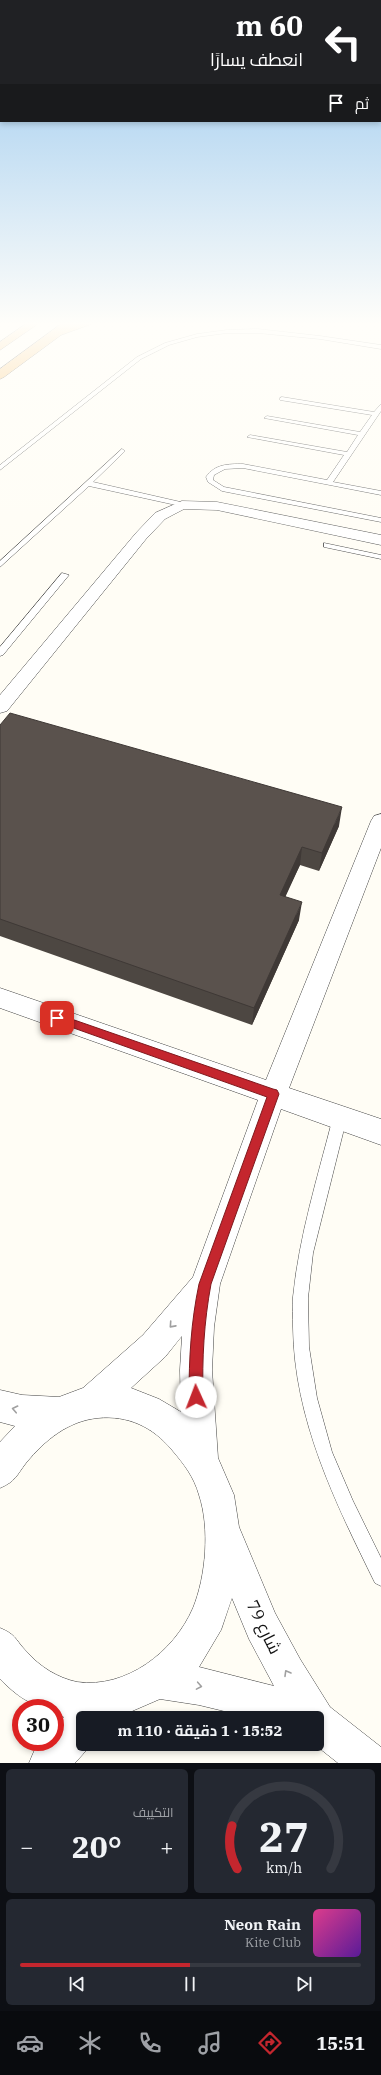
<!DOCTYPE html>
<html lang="ar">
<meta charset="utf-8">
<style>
:root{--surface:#171b24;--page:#242831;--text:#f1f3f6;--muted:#9ea1a6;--line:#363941;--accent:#c4262e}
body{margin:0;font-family:"IBM Plex Serif",Cairo,serif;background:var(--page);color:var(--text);direction:rtl;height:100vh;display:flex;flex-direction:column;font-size:15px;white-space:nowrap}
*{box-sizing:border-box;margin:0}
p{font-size:13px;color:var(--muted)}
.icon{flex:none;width:22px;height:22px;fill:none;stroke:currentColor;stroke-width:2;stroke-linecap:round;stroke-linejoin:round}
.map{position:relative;height:1763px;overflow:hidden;direction:ltr}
.panel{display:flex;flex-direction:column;gap:6px;padding:6px;background:#0d0f14;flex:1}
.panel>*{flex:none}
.banner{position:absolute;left:0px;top:0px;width:381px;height:122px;box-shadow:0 2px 6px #0003;direction:rtl;background:#202124;color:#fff;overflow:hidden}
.speed{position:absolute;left:12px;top:1699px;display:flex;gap:8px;font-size:20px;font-weight:700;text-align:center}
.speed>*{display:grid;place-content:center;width:52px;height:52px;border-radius:50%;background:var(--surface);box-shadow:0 2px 6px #0003;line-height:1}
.speed .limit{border:6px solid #d22;background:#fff;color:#111}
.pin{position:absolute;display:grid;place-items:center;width:34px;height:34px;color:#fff;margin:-17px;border-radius:8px;box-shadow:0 2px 6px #0006}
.me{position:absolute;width:44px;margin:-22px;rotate:358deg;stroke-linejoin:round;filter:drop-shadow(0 0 3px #0008)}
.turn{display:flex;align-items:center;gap:14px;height:84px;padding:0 12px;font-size:18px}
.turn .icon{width:52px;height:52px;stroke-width:2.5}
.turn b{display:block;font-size:28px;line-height:34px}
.then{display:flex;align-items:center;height:38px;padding:0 12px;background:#0003;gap:8px;font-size:15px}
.big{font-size:30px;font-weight:700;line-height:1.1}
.panel .tile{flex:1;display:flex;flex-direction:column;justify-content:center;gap:6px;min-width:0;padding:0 14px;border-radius:6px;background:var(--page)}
.panel .dial{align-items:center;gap:0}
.dial svg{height:104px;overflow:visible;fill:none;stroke:var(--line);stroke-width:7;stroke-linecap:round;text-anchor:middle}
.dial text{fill:var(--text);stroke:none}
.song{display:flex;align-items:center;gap:12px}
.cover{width:48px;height:48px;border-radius:6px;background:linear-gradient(135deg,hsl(330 70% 55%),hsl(270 70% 35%))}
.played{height:4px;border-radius:2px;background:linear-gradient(90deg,var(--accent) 50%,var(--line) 50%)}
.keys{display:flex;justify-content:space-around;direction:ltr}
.heat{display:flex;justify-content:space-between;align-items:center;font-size:22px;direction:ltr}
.panel .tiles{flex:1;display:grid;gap:6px;grid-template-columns:1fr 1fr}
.tile:last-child{grid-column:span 2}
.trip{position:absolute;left:76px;top:1711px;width:248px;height:40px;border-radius:6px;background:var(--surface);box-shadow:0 2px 6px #0003;font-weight:700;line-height:40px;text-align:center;direction:rtl}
.tab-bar{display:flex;height:64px;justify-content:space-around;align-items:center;background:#090b0e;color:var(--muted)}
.tab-bar .icon{width:28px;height:28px}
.tab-bar .selected{color:var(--accent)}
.tab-bar b{font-size:18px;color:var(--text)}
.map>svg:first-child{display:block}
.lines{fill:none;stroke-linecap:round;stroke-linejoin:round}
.service-casing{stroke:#444;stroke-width:1}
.minor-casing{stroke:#444;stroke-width:1}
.trunk-casing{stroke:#222;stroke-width:1}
.service{fill:#fff;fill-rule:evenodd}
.minor{fill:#fff;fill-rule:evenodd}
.trunk{fill:#f7bc64;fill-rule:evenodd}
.wall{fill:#4d4742}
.shaded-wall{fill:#3f3936}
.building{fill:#5a524d;stroke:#3f3936}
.oneway{stroke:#a0a0a0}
.route{fill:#c4262e;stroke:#7f191e}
.labels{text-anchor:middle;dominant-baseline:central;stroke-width:4;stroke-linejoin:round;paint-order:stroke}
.near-street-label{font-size:17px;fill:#111;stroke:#fff}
</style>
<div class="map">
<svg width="381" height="1763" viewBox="0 0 381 1763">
<rect width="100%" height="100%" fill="#fffdf5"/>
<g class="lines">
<g class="service-casing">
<path id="service" d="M258,329L320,336L381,345V349L320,339L258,333H227L197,337L169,345L141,359L0,470V465L137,357L165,343L197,334L227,330Z
M282,397L374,412L381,404V411L333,482L381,491V495L243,468L225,469L214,475L213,480L224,487L381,518V522L222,491L208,482L206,477C215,464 228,464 243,464L327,480L344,455L247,437L250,435L347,452L358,435L264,418L267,416L360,432L372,415L280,400V398Z
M122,449L125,451L124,452L93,482L185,503V507L89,486L0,567V561Z
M324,543L381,555V559L324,547Z
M62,573L69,575L3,655L0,656V647Z
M340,1111L345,1113L347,1117L313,1253L308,1298L309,1347L317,1398L332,1452L353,1501L381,1558V1586L375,1583C335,1502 294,1419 293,1327C293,1317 292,1306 293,1297C299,1236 318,1176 333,1117L335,1113Z"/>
</g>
<g class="minor-casing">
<path id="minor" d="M182,501L217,502L381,535V545L217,510L184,509L165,519L146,539L7,711L0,713V695L136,533L155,513Z
M381,814V848L289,1088L381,1119V1145L281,1109L220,1284L214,1327L212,1370L218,1458L234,1495L239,1527L275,1613L300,1659L330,1707L381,1747V1763H338L314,1744H317V1718H253L199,1705L160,1699L116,1718H83V1744H92L75,1763H29L35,1749L41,1742H55V1727L64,1717L55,1713V1708C32,1708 16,1695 0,1679V1628C17,1635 15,1640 27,1652C40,1667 58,1678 77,1682C126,1689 174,1652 193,1608C206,1576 210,1528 199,1495C194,1477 184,1464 172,1450C153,1427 128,1415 98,1418C68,1421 45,1440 26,1463C16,1476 16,1481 0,1488V1442L15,1426L0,1422V1390L22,1395L59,1397L83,1388L143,1335L193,1277L258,1100L0,1008V988L266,1080L371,821L374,816ZM182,1336L180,1370L181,1412L159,1399L131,1388L165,1357ZM232,1598L249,1639L274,1686L199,1667L221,1630Z"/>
</g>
<g class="trunk-casing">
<path id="trunk" d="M30,321H42L0,350V342Z
M65,321H95L94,323L61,335L4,377L0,379V369Z"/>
</g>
<use href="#service" class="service"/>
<use href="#minor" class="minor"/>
<use href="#trunk" class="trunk"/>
</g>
<path class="wall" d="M0,725L339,826L319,871L300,865L285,896L299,920L252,1025L0,936Z"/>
<path class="shaded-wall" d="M342,807L339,826L319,871L322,853Z
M302,847L300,865L278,913L280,895Z
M302,902L299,920L252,1025L254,1008Z"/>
<path class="building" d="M10,713L342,807L322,853L302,847L280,895L302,902L254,1008L0,919V725Z"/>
<defs><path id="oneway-chevron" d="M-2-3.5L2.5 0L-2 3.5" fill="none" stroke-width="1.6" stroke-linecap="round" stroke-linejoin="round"/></defs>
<g class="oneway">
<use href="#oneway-chevron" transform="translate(172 1325) rotate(132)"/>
<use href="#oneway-chevron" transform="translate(15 1409) rotate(-168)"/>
<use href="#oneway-chevron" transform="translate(287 1673) rotate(-120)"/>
<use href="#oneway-chevron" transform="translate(199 1686) rotate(10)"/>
</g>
<linearGradient id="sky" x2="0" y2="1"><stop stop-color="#95c6ee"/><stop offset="0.57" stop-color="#fffefa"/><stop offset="1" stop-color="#fffefa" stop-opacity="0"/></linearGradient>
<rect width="381" height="568" fill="url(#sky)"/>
<path class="route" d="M57,1014L273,1089L277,1090L279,1094L211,1284C204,1322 202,1358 203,1397L201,1402L196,1404L191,1402L189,1397C189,1358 191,1322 199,1284L267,1097L54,1021L52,1018Z"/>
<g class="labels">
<g class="near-street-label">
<text transform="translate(264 1627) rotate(64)">شارع 79</text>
</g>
</g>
</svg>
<div class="speed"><div class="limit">30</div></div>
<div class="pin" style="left:57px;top:1018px;background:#d93025"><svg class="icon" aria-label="arrive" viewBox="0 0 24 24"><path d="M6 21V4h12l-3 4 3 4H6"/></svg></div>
<svg class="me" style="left:196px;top:1397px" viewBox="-20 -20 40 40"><circle r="19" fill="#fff"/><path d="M0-13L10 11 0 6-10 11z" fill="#c4262e"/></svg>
<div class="trip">15:52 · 1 دقيقة · 110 m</div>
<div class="banner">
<div class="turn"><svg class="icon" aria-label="left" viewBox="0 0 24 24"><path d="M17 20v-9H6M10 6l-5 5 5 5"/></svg><div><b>60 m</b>انعطف يسارًا</div></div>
<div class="then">ثم<svg class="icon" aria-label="arrive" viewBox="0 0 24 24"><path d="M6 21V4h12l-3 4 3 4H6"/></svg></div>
</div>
</div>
<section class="panel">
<div class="tiles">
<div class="tile dial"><svg viewBox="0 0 100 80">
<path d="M14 69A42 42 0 1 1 86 69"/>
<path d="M14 69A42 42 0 0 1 10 36" stroke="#c4262e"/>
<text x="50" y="56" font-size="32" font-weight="700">27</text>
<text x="50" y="72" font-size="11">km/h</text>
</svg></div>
<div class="tile"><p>التكييف</p>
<div class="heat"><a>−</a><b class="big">20°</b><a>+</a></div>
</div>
<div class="tile">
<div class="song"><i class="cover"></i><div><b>Neon Rain</b><p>Kite Club</p></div></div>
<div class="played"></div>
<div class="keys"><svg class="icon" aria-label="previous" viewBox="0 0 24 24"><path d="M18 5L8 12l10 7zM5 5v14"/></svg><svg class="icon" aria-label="pause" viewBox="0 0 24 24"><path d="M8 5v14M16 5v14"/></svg><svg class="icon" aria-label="next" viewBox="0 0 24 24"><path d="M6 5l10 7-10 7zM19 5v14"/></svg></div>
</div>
</div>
</section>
<nav class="tab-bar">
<b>15:51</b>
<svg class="icon selected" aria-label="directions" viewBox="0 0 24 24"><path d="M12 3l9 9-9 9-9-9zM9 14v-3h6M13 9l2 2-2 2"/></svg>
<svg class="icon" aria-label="music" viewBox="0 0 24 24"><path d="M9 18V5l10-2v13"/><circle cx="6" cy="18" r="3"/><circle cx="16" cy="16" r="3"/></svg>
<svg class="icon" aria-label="phone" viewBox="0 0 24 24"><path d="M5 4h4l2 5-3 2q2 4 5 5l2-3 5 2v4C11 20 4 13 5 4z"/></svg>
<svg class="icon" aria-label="climate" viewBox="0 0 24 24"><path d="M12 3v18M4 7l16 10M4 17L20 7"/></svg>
<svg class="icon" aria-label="car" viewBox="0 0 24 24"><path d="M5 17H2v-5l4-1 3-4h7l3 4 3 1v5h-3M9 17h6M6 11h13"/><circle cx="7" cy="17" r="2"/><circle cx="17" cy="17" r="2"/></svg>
</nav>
